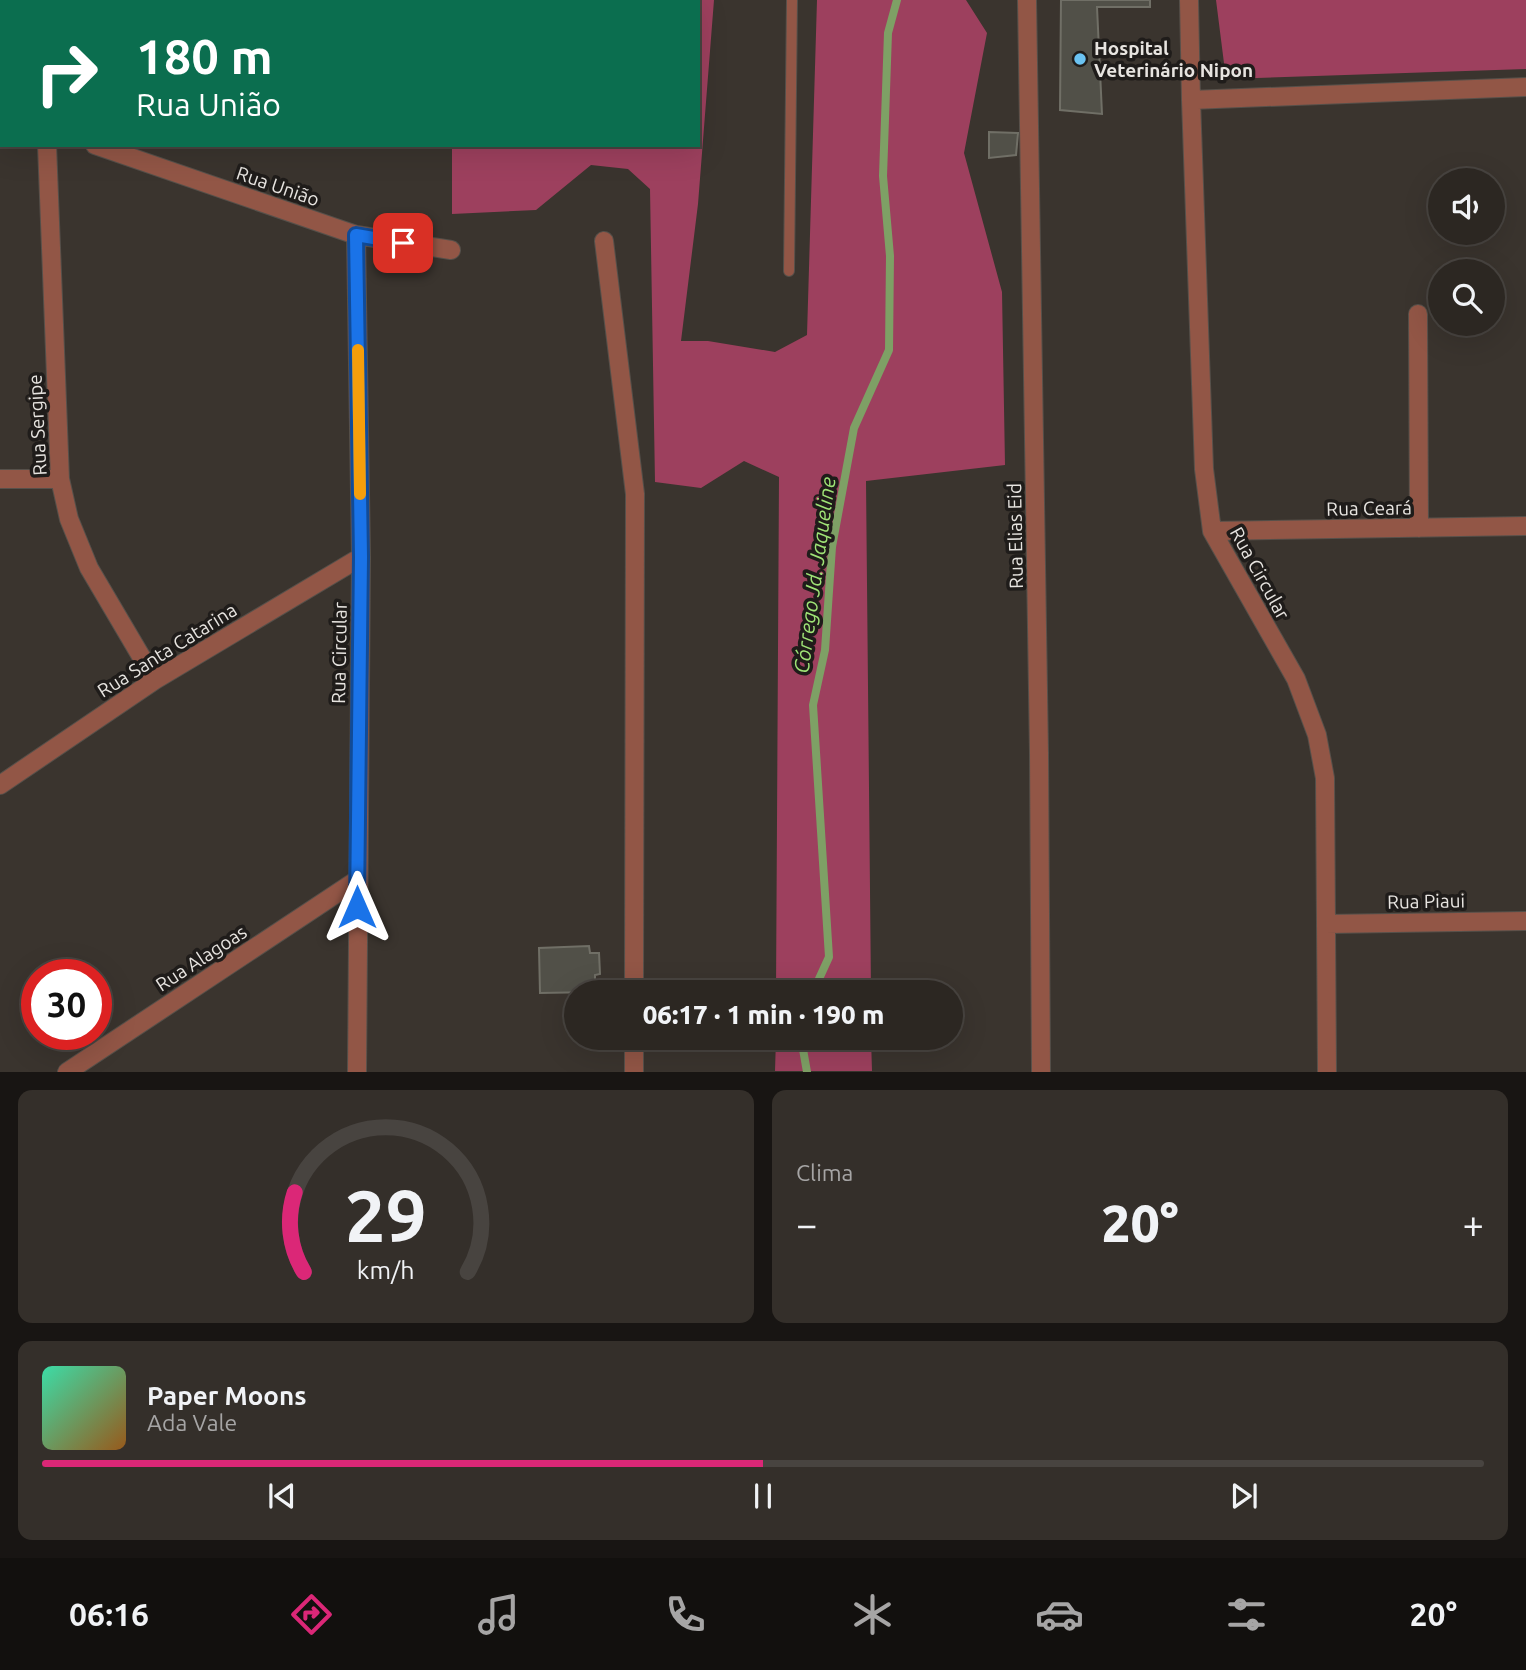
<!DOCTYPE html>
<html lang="pt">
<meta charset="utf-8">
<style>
:root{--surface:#2c2722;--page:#342f2a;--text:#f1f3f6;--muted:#a6a5a5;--line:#484440;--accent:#db2777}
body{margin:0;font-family:Ubuntu,sans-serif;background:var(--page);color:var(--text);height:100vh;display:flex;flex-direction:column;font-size:26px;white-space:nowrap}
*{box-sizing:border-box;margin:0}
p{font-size:23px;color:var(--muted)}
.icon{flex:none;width:38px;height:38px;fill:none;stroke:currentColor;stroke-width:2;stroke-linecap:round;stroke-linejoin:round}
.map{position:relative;height:1072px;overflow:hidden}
.side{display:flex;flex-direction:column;gap:18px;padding:18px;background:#181513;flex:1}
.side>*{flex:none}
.hud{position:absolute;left:0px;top:0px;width:700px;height:147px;box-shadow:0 7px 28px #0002,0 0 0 2px var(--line);background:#0b6e4f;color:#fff;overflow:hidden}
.fabs{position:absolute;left:1428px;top:168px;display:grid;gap:14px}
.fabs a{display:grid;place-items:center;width:77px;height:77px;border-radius:50%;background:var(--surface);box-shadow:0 7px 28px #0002,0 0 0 2px var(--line);font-size:35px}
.speed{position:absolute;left:21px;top:959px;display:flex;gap:14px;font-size:35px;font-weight:700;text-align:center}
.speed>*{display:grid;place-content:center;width:91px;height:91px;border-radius:50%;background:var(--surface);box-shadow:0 7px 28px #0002,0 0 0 2px var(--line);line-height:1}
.speed .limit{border:10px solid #d22;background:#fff;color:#111}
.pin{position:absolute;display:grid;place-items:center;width:60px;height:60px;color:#fff;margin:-30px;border-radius:14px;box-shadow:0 4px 10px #0006}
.me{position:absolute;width:77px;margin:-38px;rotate:0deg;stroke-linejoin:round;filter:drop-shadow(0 0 5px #0008)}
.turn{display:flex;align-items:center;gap:24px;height:147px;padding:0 21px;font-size:32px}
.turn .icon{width:91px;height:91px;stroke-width:2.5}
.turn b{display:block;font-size:49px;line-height:60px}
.big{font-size:52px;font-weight:800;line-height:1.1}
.side .tile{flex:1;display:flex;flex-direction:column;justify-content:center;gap:10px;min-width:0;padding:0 24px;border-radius:14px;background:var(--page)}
.side .dial{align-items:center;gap:0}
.dial svg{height:182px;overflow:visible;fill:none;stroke:var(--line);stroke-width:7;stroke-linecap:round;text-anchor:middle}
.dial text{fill:var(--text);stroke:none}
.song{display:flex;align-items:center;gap:21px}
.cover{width:84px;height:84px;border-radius:10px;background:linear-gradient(135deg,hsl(160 70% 55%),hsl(30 70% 35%))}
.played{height:7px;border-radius:4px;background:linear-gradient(90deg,var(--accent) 50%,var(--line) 50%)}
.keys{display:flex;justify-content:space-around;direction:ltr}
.heat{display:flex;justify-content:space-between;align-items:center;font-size:38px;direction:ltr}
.side .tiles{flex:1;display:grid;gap:18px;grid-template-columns:1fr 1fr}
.tile:last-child{grid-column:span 2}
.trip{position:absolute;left:564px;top:980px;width:399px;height:70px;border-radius:35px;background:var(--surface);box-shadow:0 7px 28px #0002,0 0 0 2px var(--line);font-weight:800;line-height:70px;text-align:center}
.menu{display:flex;height:112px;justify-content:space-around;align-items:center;background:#12100e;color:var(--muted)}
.menu .icon{width:49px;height:49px}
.menu .selected{color:var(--accent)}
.menu b{font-size:32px;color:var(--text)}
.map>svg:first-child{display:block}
.forest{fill:#9d405e}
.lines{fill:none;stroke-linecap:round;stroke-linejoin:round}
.stream{stroke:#7ea065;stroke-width:8}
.building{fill:#515048;stroke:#706f66;stroke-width:2}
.lane-casing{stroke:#56504a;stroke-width:12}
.street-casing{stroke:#56504a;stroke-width:20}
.lane{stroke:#925646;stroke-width:10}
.street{stroke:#925646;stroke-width:18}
.route-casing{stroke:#114b97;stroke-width:18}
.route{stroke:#1a73e8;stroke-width:12}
.slow{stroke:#f59e0b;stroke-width:12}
.poi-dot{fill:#6bc3f2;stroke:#1f1c1a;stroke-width:2.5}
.labels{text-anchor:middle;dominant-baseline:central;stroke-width:7;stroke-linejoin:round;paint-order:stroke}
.poi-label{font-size:19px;font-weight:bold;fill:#e7e4e0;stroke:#1f1c1a;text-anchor:start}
.street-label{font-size:19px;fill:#e7e4e0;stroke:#1f1c1a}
.water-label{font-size:21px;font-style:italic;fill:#9fe376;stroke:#1f1c1a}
</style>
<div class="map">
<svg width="1526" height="1072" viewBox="0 0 1526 1072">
<rect width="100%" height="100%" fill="#3a342e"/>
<path class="forest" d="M479,0H714L698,204L681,341H708L775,352L807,335L817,0H966L987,33L964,153L1002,292L1005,465L866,481L871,992H776L779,477L744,461L701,488L655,482L650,189L628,169L591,165L536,210L452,214V145H698V2H479Z
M1216,0H1526V69L1226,79Z
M776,1038H871L872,1071H775Z"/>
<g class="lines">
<path class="stream" d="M813,992L829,957L813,705L825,650L832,547L854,428L889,350L890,256L883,176L888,33L897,0
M801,1038L807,1072"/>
</g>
<path class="building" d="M1061,0H1150V7H1097L1102,114L1060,110Z
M989,132L1018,133L1016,155L989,158Z
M589,946L590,953H599L600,974L595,975V992L540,993L539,948Z"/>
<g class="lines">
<g class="lane-casing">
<path id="lane" d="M789,271L792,0"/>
</g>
<g class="street-casing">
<path id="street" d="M45,0V2
M1027,0L1039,753L1041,1072
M1189,0L1191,100L1204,469L1212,531L1296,679L1317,735L1325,778L1327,1072
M1191,100L1526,87
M0,124H2
M47,145L60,479L69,519L89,568L155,680
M95,145L356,235L451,250
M356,235L361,557L357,1072
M604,241L635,494L634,992
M1418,314L1419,528
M0,479H60
M1212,531L1526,526
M0,785L155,680L361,557
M1326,924L1526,921
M67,1072L357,880
M634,1072V1038"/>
</g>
<use href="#lane" class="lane"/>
<use href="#street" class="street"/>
</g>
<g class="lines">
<g class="route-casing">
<path id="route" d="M357,907L361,557L356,235L403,243"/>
</g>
<use href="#route" class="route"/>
<path class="slow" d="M358,350L360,494"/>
</g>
<circle class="poi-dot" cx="1080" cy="59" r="7"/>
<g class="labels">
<g class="poi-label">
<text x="1094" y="48">Hospital<tspan x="1094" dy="22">Veterinário Nipon</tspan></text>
</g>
<g class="street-label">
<text transform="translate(278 186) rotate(19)">Rua União</text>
<text transform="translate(37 425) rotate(-93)">Rua Sergipe</text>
<text transform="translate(1369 508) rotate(-1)">Rua Ceará</text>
<text transform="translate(1015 536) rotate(-91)">Rua Elias Eid</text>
<text transform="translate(1260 573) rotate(61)">Rua Circular</text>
<text transform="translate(167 650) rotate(-32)">Rua Santa Catarina</text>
<text transform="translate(339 653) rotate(-89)">Rua Circular</text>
<text transform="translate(1426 901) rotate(-1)">Rua Piaui</text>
<text transform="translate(201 958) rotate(-33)">Rua Alagoas</text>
</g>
<g class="water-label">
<text transform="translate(814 575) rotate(-82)">Córrego Jd. Jaqueline</text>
</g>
</g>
</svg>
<div class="fabs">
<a><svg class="icon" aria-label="sound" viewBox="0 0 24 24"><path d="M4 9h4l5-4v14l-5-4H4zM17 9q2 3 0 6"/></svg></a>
<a><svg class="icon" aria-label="search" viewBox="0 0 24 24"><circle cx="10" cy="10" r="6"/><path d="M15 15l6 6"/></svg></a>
</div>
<div class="speed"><div class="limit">30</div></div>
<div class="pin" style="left:403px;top:243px;background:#d93025"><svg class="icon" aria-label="arrive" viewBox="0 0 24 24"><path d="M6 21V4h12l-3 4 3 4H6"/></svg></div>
<svg class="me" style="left:357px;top:907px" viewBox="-20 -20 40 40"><path d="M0-17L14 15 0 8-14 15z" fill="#1a73e8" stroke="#fff" stroke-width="4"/></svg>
<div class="trip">06:17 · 1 min · 190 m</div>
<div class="hud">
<div class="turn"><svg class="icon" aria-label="right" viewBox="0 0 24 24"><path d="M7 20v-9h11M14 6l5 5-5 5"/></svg><div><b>180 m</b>Rua União</div></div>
</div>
</div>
<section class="side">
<div class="tiles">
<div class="tile dial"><svg viewBox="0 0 100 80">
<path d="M14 69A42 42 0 1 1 86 69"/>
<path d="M14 69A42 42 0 0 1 10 34" stroke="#db2777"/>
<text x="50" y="56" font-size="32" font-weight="700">29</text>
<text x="50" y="72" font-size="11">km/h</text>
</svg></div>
<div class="tile"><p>Clima</p>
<div class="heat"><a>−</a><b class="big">20°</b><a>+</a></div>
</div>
<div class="tile">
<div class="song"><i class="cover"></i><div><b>Paper Moons</b><p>Ada Vale</p></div></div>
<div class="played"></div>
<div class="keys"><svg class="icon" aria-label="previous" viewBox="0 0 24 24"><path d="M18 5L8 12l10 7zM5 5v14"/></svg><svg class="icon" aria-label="pause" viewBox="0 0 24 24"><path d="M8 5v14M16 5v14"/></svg><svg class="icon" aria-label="next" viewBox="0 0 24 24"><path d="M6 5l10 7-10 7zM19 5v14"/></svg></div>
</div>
</div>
</section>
<nav class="menu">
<b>06:16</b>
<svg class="icon selected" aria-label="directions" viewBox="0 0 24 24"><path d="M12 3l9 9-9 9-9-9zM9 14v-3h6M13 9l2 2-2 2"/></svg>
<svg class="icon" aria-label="music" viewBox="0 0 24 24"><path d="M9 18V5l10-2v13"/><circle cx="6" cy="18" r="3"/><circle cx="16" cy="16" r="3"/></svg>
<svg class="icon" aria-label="phone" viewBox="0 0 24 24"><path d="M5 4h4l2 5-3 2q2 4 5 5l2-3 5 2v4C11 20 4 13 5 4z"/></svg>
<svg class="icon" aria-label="climate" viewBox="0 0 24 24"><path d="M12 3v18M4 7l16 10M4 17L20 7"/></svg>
<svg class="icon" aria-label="car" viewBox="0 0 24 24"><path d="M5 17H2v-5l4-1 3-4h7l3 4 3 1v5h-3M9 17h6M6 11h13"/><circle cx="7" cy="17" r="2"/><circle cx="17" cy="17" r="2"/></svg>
<svg class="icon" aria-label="filters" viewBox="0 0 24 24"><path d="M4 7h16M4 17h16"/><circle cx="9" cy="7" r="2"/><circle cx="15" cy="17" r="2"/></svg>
<b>20°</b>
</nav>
